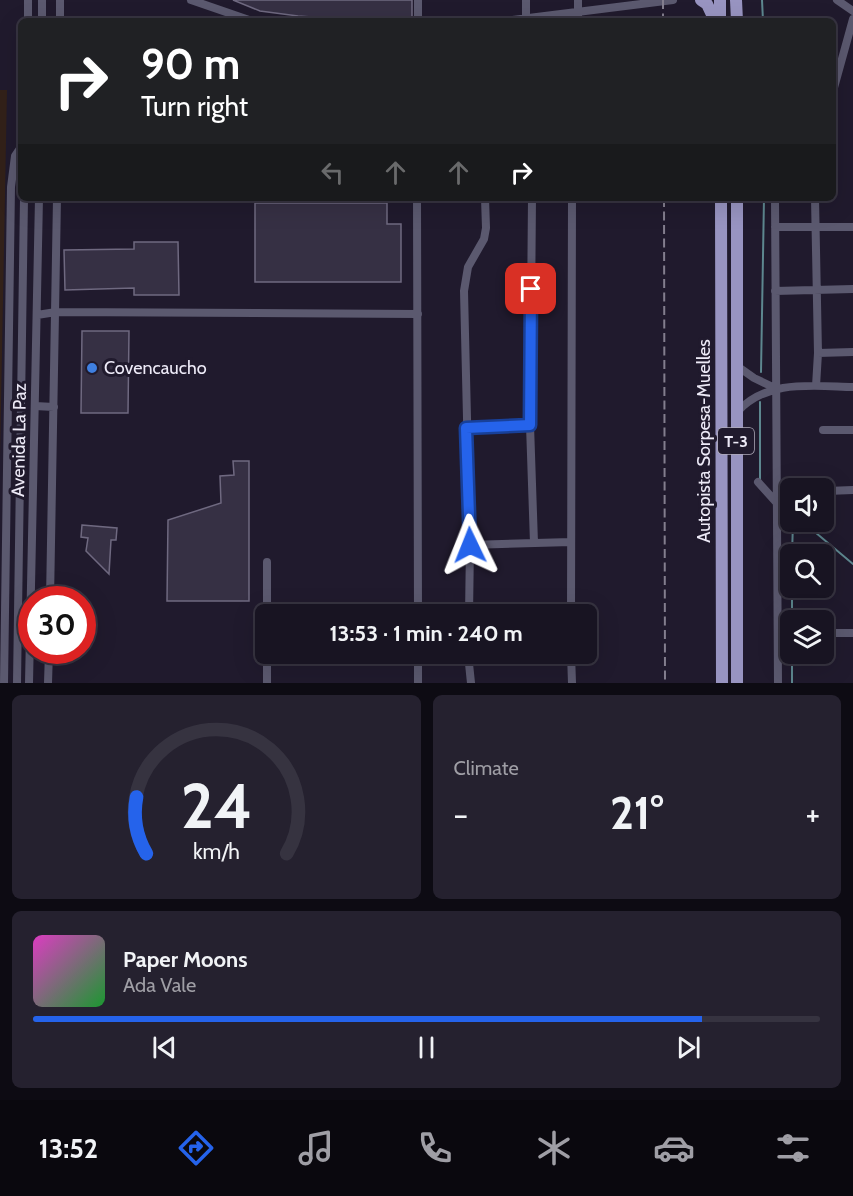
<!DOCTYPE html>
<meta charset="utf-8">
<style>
:root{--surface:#181422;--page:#25212f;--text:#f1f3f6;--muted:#9f9ea5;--line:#363340;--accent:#2563eb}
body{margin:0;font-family:Cabin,sans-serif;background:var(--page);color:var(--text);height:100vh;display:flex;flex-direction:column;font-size:22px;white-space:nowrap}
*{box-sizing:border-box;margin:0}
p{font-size:20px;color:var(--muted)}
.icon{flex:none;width:33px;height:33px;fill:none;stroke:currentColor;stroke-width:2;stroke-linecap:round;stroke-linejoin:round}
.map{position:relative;height:683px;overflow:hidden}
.panel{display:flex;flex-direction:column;gap:12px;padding:12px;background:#0d0b13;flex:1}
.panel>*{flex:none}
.banner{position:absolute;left:18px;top:18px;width:818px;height:183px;border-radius:9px;box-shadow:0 6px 24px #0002,0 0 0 2px var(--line);background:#202124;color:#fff;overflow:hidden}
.controls{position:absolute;left:780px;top:478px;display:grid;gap:12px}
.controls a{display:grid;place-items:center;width:54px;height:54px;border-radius:9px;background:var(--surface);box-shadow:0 6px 24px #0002,0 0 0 2px var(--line);font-size:30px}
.speed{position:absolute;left:18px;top:586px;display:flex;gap:12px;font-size:30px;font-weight:700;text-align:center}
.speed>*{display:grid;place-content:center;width:78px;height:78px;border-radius:50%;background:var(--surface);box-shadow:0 6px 24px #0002,0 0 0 2px var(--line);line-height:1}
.speed .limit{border:9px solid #d22;background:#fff;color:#111}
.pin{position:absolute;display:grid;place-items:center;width:51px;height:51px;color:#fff;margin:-26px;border-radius:12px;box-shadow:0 3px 9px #0006}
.me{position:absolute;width:66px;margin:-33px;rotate:358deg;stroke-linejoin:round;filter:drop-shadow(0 0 4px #0008)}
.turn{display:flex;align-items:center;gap:21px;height:126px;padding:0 24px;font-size:27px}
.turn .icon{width:78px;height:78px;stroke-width:2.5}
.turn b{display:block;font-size:42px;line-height:51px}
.lanes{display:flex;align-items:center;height:57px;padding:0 24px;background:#0003;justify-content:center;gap:30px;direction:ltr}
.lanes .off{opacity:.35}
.big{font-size:45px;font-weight:800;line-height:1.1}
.panel .widget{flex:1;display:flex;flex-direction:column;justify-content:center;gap:9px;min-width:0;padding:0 21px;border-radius:9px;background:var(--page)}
.panel .dial{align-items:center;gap:0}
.dial svg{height:156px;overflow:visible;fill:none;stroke:var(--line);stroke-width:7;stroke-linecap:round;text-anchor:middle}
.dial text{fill:var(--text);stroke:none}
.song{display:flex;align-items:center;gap:18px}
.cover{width:72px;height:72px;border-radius:9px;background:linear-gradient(135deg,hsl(310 70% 55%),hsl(130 70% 35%))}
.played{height:6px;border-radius:3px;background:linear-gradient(90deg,var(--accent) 85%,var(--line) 85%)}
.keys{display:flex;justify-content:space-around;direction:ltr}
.heat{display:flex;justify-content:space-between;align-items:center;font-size:33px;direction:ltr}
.panel .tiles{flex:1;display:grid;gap:12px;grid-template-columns:1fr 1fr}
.widget:last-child{grid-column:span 2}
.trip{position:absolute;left:255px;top:604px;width:342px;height:60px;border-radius:9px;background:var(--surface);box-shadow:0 6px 24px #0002,0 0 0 2px var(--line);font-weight:800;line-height:60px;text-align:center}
.tab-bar{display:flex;height:96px;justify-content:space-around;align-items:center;background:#0a080e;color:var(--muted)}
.tab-bar .icon{width:42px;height:42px}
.tab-bar .current{color:var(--accent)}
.tab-bar b{font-size:27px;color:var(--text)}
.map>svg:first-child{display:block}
.medical{fill:#322119}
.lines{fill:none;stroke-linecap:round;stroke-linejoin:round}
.stream{stroke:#5d878f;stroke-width:2}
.building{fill:#363044;stroke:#6f6980;stroke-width:1.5}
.minor{stroke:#5b596f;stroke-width:8}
.primary{stroke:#9894c1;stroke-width:12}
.rail{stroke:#837e8e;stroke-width:2;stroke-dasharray:9 4.5;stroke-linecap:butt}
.route-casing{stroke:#184099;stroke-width:15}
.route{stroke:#2563eb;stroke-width:10}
.shop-dot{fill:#3f7fe0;stroke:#201a2d;stroke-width:2}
.labels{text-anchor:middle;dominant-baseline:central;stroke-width:6;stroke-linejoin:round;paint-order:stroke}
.shield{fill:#201a2d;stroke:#b0acba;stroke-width:1.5}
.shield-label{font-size:16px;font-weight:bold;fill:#edeaf7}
.poi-label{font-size:18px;fill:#edeaf7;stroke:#201a2d;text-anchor:start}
.street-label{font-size:18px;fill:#edeaf7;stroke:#201a2d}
</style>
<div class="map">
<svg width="853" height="683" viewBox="0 0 853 683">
<rect width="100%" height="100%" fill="#201a2d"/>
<path class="medical" d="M0,90H7L0,457Z"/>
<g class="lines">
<path class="stream" d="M762,0L763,21
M761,372L764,198
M760,480V402
M803,522L853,564
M792,555L793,522
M792,621V588
M792,654V683"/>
</g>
<path class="building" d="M233,0H412V21H368L298,16L260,11Z
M255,203H387V224H401V282H255Z
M134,242H178L179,295H134V288L65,290L64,250L134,249Z
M82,331H129L128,413H81Z
M233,461H249V601H167L168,520L221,503L220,476L234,475Z
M82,525L117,528L116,540H111L109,574L86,551L88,538L81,537Z"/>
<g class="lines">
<path class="minor" d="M191,0L252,21
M418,0V21
M837,0L853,11
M526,18V0
M28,21V0
M42,21V0
M60,21V0
M505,21L673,0
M578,21V0
M832,95L853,19
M417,198L418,615
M532,198L530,425L534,543
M775,198L778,683
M815,198L818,353L816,386
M775,227H853
M775,291L853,289
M37,315L56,312L418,314
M818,353L853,352
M737,366L754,378L775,388
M35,406L54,407
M737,412C767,379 812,386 853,387
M466,428L530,425
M823,430H853
M758,482L776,502
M827,491L853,490
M470,545L571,542
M267,562V615
M50,600L57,198
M469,615L470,545L464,291L468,267L484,239L486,228L485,198
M571,615L572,198
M824,633H853
M418,654V683
M468,654L471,683
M571,654L572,683
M4,683L11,187L15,156L21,147
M17,683L24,198
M29,683L39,198
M48,683L49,651
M267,683V654"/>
<path class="primary" d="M701,0L707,4L715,21
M720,0V21
M736,0L737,21
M721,198L722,683
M737,198V683"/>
<path class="rail" d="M663,0V21
M664,198L665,683"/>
</g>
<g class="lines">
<g class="route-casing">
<path id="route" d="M470,545L466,428L530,425L531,289"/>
</g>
<use href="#route" class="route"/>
</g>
<circle class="shop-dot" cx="92" cy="368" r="6"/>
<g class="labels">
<rect class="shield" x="718" y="428" width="36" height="26" rx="4.5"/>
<g class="shield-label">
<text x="736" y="441">T-3</text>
</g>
<g class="poi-label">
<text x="104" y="368">Covencaucho</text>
</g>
<g class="street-label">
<text transform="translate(19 440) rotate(-89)">Avenida La Paz</text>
<text transform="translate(704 441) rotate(-90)">Autopista Sorpesa-Muelles</text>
</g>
</g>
</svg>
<div class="controls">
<a><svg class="icon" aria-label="sound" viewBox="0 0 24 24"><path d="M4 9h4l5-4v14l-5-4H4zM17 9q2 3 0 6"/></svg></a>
<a><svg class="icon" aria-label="search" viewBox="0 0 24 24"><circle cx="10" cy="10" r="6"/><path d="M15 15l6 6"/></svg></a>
<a><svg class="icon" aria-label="layers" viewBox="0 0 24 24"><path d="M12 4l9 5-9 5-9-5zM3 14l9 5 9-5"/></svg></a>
</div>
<div class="speed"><div class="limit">30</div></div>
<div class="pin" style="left:531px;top:289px;background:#d93025"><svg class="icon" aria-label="arrive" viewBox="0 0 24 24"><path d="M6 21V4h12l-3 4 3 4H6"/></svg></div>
<svg class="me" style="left:470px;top:545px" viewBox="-20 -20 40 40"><path d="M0-17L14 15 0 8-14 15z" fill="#2563eb" stroke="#fff" stroke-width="4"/></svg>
<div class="trip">13:53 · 1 min · 240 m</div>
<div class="banner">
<div class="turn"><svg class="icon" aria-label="right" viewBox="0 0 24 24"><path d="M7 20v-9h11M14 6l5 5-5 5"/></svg><div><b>90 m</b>Turn right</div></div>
<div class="lanes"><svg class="icon off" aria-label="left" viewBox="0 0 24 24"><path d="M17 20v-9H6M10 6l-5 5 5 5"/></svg><svg class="icon off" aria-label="ahead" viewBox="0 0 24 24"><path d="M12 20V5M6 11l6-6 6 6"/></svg><svg class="icon off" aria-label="ahead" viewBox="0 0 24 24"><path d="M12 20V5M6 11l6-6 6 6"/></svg><svg class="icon" aria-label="right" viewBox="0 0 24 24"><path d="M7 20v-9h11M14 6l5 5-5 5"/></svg></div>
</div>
</div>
<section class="panel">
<div class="tiles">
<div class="widget dial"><svg viewBox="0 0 100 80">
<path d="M14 69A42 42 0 1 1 86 69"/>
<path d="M14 69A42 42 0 0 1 9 40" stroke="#2563eb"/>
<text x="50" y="56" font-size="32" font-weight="700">24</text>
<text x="50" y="72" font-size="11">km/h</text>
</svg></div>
<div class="widget"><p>Climate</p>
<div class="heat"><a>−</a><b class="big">21°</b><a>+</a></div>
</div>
<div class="widget">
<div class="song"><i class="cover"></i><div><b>Paper Moons</b><p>Ada Vale</p></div></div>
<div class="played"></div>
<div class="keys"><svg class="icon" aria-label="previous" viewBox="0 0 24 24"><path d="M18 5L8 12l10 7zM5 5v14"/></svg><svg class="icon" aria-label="pause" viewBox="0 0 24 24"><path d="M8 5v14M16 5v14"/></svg><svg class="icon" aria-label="next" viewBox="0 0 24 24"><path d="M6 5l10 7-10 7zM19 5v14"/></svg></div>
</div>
</div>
</section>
<nav class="tab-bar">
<b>13:52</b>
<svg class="icon current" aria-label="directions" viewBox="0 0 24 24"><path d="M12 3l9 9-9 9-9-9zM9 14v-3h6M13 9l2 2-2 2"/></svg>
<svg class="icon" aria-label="music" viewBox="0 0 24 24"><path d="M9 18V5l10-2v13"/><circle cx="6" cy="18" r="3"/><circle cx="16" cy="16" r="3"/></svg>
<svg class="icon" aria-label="phone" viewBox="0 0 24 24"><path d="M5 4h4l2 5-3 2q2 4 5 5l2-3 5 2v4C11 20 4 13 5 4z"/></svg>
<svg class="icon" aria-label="climate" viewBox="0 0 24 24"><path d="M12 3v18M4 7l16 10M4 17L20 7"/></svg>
<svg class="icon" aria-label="car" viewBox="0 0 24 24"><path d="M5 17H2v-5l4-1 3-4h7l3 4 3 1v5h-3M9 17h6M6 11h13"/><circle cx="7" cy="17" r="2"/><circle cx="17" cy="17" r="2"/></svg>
<svg class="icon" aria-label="filters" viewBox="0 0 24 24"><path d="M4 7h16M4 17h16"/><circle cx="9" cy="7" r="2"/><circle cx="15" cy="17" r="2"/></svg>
</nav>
